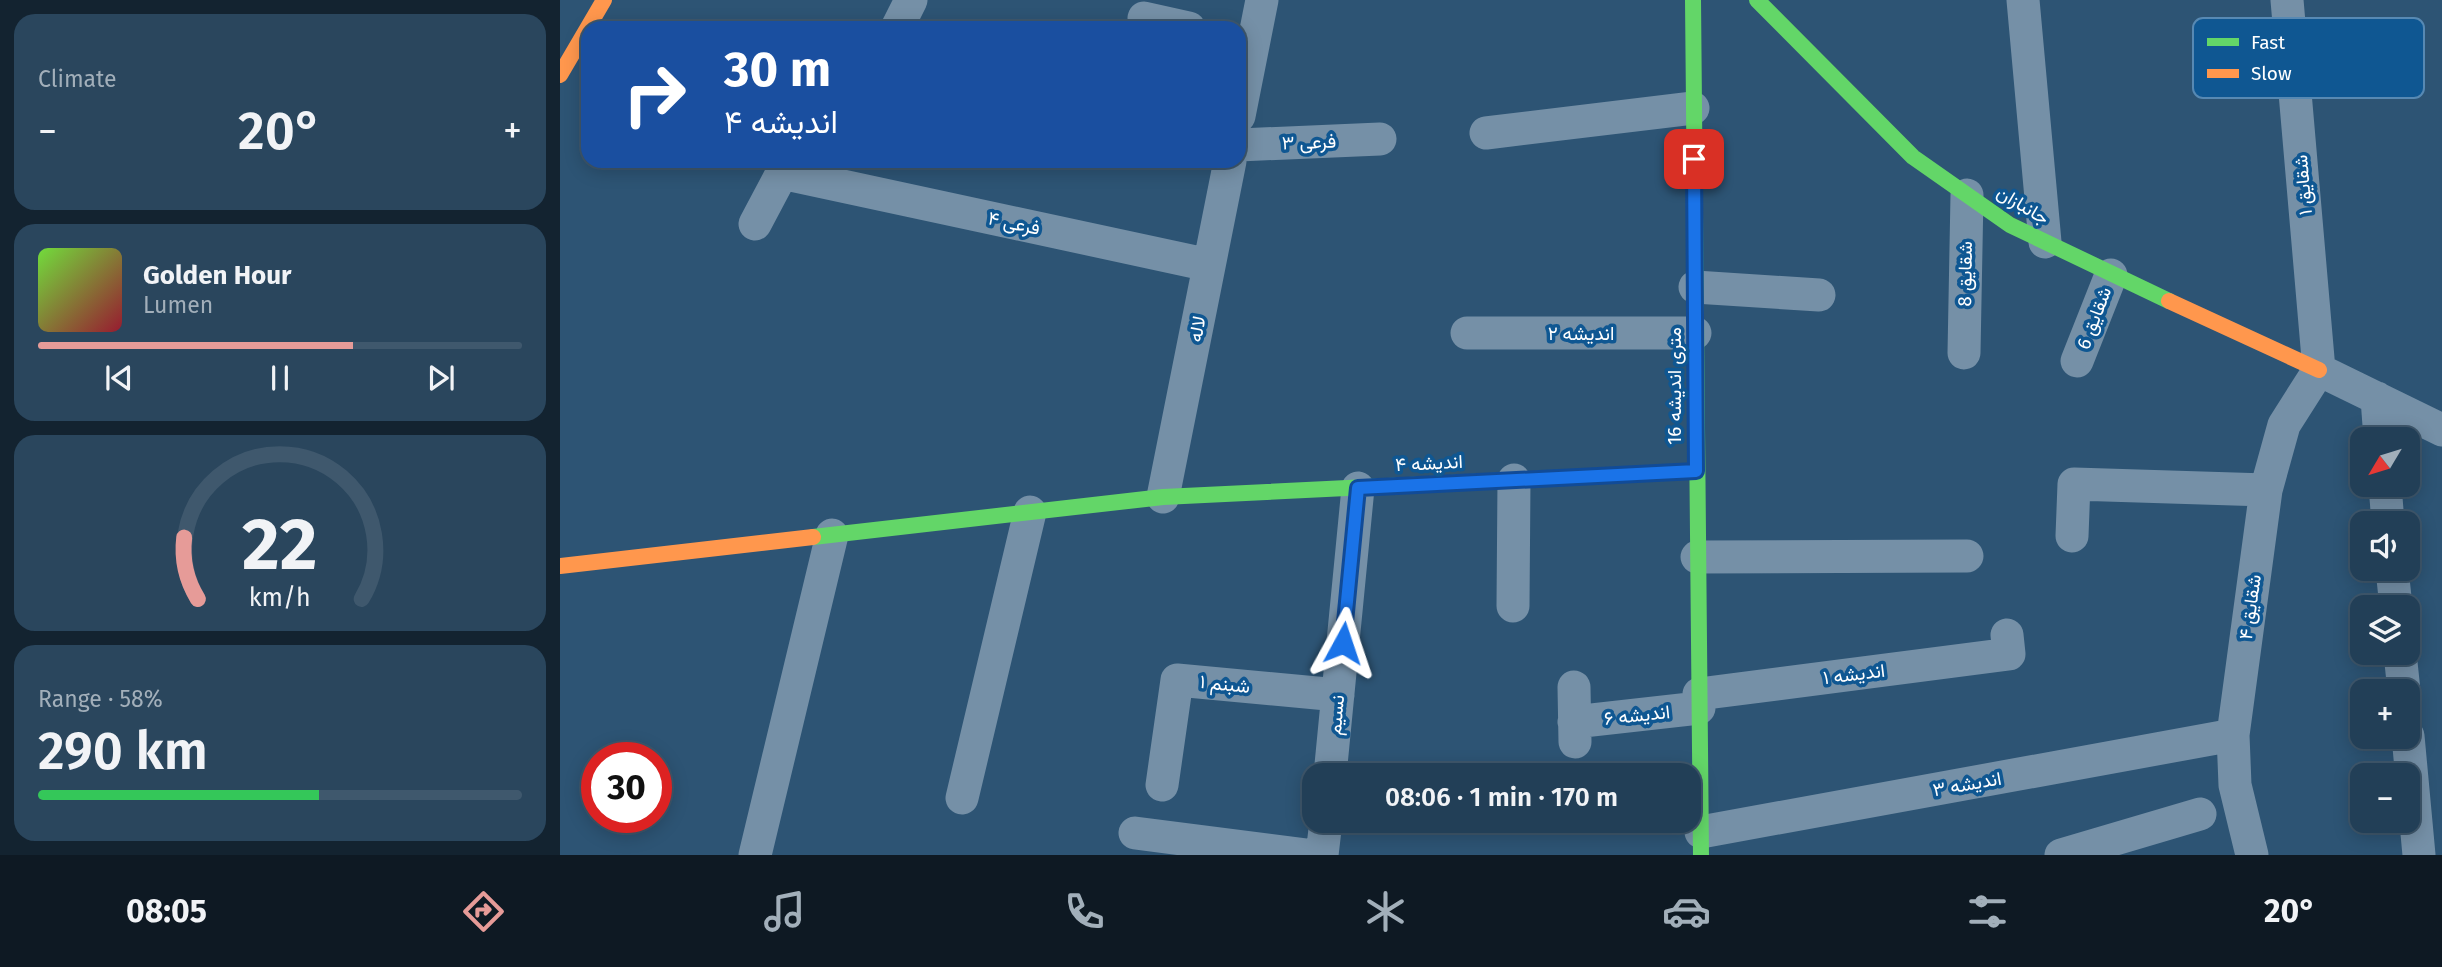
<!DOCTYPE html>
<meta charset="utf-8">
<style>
:root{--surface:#223f57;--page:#2a465d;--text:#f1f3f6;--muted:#a2afba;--line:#3f586d;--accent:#e69b98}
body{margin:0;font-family:"Fira Sans",Vazirmatn,sans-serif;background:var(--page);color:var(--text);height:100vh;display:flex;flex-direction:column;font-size:26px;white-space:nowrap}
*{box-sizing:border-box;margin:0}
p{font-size:23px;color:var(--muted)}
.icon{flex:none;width:38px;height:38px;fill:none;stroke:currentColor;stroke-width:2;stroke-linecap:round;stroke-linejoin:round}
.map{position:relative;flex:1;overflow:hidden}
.details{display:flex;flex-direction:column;gap:14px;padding:14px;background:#132330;width:560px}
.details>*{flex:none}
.hud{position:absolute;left:21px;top:21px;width:665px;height:147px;border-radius:21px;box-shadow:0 4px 18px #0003,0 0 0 2px var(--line);background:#1a4fa0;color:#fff;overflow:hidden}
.needle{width:46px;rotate:232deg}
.tools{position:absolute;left:1790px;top:427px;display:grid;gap:14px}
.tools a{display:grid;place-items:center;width:70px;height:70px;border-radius:14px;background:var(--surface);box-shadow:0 4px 18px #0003,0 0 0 2px var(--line);font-size:35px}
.speed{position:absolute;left:21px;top:742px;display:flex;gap:14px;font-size:35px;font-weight:700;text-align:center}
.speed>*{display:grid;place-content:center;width:91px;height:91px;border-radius:50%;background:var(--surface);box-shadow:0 4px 18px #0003,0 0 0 2px var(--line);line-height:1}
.speed .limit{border:10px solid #d22;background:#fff;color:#111}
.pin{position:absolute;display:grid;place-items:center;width:60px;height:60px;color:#fff;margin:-30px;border-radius:14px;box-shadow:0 4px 10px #0006}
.me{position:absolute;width:77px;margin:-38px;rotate:5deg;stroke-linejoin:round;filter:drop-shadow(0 0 5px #0008)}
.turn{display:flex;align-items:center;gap:24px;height:147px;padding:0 28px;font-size:32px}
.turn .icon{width:91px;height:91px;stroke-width:2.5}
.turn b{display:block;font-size:49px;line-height:60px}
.big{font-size:52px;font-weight:600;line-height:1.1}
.details .card{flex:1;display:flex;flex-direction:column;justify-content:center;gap:10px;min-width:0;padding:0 24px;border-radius:21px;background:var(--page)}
.details .dial{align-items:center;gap:0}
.dial svg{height:182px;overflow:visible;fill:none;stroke:var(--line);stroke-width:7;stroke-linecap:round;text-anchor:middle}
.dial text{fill:var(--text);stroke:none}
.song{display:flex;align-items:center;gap:21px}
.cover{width:84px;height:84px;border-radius:10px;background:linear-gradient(135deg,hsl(100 70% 55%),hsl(350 70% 35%))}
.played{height:7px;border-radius:4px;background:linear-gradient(90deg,var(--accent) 65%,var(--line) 65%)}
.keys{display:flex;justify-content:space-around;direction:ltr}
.heat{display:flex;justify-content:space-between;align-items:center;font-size:38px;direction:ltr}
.charge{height:10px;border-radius:5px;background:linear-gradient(90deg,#34c759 58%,var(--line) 0)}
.trip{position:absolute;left:742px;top:763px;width:399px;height:70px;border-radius:21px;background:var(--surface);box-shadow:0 4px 18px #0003,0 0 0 2px var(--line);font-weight:600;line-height:70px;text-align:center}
.dock{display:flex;height:112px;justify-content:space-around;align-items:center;background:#0e1923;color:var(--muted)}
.dock .icon{width:49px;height:49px}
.dock .on{color:var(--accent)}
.dock b{font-size:32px;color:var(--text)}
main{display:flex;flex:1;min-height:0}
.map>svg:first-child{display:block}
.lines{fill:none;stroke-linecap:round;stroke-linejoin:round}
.street{stroke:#7590a7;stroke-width:33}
.fast{stroke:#63d668;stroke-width:16}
.slow{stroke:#ff974d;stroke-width:16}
.route-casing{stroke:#114b97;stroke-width:18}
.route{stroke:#1a73e8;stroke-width:12}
.labels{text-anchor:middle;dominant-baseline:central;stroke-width:7;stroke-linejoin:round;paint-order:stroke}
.street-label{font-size:19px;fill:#fff;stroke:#0f5792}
.key{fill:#0f5792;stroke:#5789b3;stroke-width:2}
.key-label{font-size:19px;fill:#fff}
</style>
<main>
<section class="details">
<div class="card"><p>Climate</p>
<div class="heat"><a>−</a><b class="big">20°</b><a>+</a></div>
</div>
<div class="card">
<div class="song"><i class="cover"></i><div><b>Golden Hour</b><p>Lumen</p></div></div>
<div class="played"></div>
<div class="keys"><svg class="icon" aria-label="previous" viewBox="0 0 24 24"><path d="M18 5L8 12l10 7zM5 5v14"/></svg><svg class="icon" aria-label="pause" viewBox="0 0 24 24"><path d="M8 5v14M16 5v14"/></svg><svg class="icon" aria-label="next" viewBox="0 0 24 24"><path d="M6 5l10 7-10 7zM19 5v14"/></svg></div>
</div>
<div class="card dial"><svg viewBox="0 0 100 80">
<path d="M14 69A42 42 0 1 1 86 69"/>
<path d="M14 69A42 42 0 0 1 8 42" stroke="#e69b98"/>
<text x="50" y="56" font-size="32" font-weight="700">22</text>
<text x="50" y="72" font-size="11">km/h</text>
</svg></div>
<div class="card"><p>Range · 58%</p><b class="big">290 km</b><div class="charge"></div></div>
</section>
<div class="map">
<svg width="1882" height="855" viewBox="0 0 1882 855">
<rect width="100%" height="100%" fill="#2d5474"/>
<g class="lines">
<path class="street" d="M1463,0L1485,242
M1727,0L1759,370
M584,18L629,28
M337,28L351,0
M679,116L702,0
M926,133L1133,108
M679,145L820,139
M195,224L222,173L649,265
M1135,287L1259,295
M907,333H1135
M1404,353L1407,195
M1517,361L1551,275
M1759,370L1882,430
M1817,398L1820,439
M1825,485L1828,523
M603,497L670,161
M1512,536L1514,484L1706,490
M1137,557L1407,556
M1832,569L1836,607
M953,606L954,480
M1840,653L1844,691
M1014,687L1015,742
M1139,694L1449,654L1447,635
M1014,722L1139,708
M1848,736L1859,855
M770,775L798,488
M602,785L617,680L778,695
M402,798L470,512
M1141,832L1673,735
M575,833L747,855
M195,855L272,535
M762,855L766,821
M1501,855L1640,814
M1692,855L1675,785L1673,735L1706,490L1724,425L1759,370"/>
<path class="fast" d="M1133,0L1141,855
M1197,0L1353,157L1450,225L1609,301
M253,537L603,497L1136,471"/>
<path class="slow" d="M0,75L44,0
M1609,301L1759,370
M0,566L253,537"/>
</g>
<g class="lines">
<g class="route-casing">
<path id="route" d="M783,643L798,488L1136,471L1134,159"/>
</g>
<use href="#route" class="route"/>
</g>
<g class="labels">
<g class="street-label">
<text transform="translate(749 142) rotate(-2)">فرعی ۳</text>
<text transform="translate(1743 185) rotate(-95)">شقایق ۱</text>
<text transform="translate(1463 205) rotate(31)">جانبازان</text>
<text transform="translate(454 223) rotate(12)">فرعی ۴</text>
<text transform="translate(1405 274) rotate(-89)">شقایق 8</text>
<text transform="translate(1534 318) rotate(-69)">شقایق 6</text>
<text transform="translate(637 329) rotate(-79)">لاله</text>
<text x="1021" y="333">اندیشه ۲</text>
<text transform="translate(1114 386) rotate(-90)">16 متری اندیشه</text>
<text transform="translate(869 463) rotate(-3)">اندیشه ۴</text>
<text transform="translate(1690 607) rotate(-82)">شقایق ۴</text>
<text transform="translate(1294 674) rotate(-7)">اندیشه ۱</text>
<text transform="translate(665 684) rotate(6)">شبنم ۱</text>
<text transform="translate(776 715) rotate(-85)">نسیم</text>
<text transform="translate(1077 715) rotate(-6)">اندیشه ۶</text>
<text transform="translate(1407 784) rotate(-10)">اندیشه ۳</text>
</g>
</g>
<rect x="1633" y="18" width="231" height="80" rx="10" class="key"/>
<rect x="1647" y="38" width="32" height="8" fill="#63d668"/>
<rect x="1647" y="69" width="32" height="9" fill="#ff974d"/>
<g class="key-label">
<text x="1691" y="49">Fast</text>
<text x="1691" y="80">Slow</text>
</g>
</svg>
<div class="tools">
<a><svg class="needle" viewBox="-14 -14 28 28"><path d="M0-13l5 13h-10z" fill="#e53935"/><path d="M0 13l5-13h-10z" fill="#a2afba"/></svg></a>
<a><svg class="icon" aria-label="sound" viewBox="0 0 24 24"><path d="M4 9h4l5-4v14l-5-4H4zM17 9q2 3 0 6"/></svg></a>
<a><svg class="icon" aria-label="layers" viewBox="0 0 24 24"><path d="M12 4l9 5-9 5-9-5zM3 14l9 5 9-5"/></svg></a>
<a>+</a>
<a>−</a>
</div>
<div class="speed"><div class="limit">30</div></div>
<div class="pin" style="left:1134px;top:159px;background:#d93025"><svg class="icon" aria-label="arrive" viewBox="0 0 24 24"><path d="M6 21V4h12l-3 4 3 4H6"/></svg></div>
<svg class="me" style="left:783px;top:643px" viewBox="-20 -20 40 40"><path d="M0-17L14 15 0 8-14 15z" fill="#1a73e8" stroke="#fff" stroke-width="4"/></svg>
<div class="trip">08:06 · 1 min · 170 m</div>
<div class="hud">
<div class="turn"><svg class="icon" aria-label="right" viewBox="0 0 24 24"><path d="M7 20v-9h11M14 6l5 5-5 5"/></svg><div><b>30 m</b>اندیشه ۴</div></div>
</div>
</div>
</main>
<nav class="dock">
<b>08:05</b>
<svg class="icon on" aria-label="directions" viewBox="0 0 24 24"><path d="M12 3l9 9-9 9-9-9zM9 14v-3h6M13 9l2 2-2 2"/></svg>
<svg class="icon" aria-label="music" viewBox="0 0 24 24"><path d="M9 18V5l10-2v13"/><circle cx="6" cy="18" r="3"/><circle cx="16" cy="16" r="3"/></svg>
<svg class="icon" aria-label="phone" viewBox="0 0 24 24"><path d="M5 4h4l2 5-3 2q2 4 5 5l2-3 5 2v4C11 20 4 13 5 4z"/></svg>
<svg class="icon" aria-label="climate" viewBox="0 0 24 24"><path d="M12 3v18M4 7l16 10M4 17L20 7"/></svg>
<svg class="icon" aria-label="car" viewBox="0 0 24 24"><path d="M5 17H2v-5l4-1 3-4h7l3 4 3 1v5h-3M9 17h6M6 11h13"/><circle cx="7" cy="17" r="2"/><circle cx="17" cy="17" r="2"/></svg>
<svg class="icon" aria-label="filters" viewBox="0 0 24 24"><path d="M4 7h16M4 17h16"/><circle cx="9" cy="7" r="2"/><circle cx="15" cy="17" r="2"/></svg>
<b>20°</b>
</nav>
